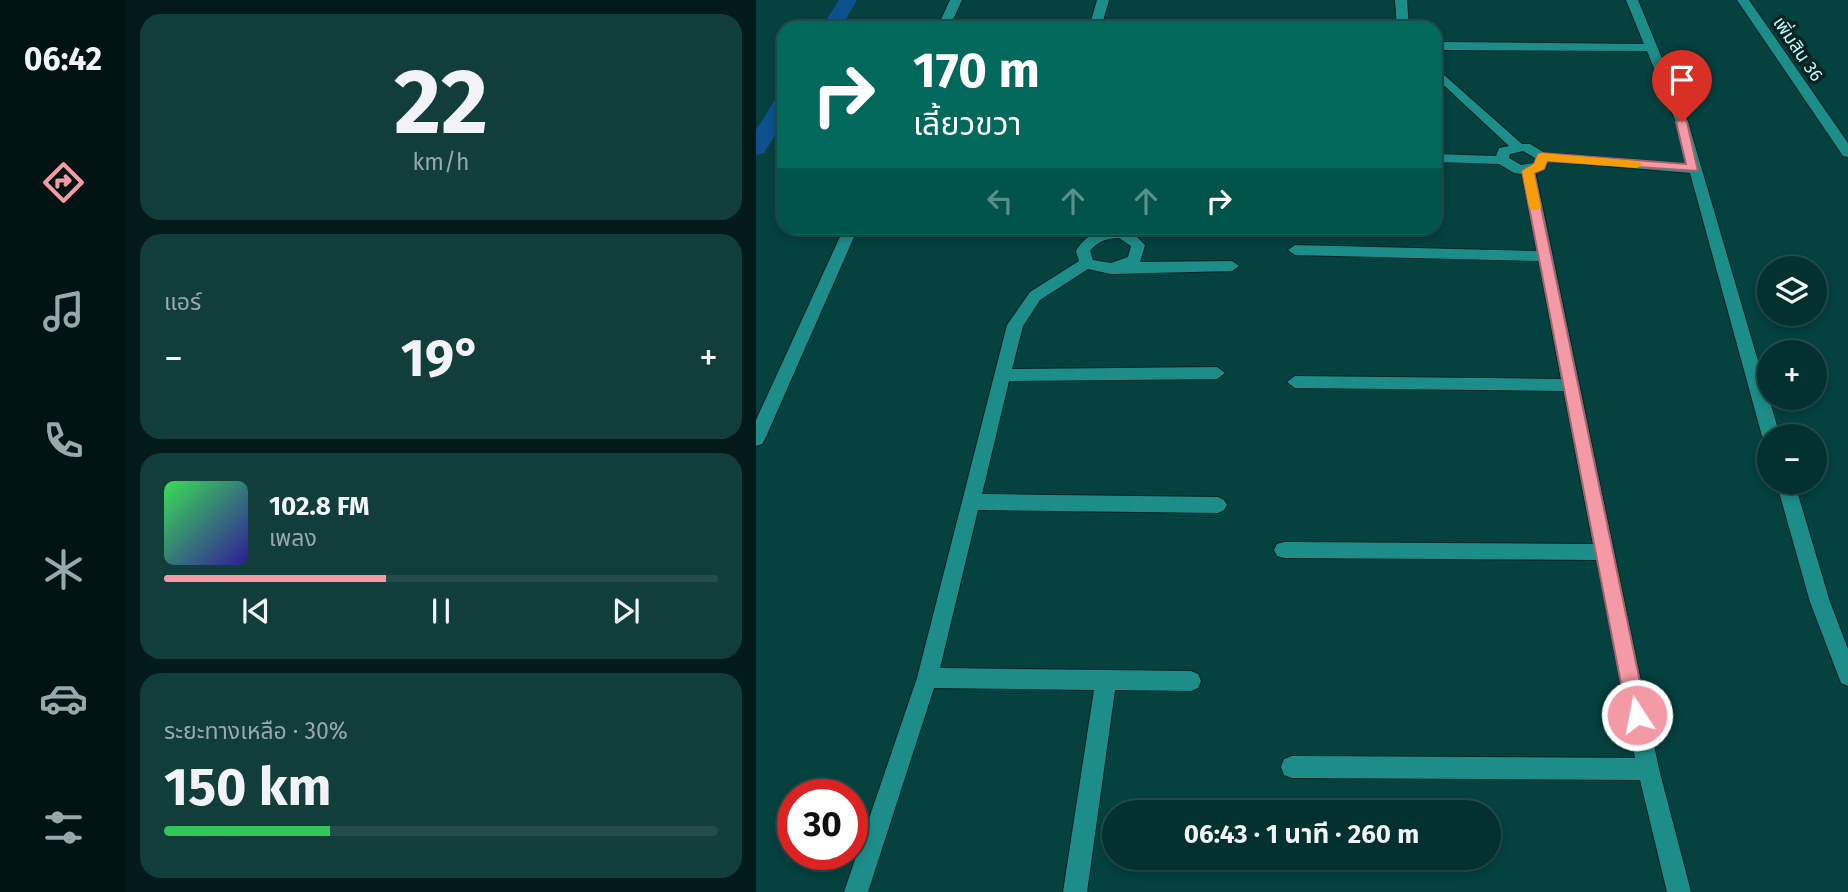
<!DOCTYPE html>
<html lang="th">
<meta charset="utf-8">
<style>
:root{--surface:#03312f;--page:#113d3b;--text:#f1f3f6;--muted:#97a9aa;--line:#244c4b;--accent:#f49aa6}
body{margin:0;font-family:"Fira Sans","Noto Sans Thai",sans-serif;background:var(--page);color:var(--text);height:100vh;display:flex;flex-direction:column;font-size:26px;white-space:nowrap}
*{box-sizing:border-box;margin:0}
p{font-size:23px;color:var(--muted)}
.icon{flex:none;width:38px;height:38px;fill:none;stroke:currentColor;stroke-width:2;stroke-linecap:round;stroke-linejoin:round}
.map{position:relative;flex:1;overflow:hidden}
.details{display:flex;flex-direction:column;gap:14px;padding:14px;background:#021b1a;width:630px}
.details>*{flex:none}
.banner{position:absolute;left:21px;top:21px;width:665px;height:214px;border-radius:21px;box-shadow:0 4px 10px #0003,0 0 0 2px var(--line);background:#00695c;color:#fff;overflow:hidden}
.controls{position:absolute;left:1001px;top:256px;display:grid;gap:14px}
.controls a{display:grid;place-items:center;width:70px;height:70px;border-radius:50%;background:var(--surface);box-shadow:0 4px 10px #0003,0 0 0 2px var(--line);font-size:35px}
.speed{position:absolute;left:21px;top:779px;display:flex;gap:14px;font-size:35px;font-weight:700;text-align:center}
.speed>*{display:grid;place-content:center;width:91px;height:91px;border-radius:50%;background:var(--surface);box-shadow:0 4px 10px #0003,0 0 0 2px var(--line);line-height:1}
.speed .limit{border:10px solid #d22;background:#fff;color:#111}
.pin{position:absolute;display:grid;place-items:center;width:60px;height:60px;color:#fff;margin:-72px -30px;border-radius:50% 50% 50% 0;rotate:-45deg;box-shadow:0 0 7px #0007}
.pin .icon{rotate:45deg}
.me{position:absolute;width:77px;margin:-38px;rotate:349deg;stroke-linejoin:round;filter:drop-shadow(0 0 5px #0008)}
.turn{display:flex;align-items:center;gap:24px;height:147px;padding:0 21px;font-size:32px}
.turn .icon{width:91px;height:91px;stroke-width:2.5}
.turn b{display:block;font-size:49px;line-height:60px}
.lanes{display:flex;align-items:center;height:66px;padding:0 21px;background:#0003;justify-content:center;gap:35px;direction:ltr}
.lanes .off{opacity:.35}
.big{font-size:52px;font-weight:700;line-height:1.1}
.details .tile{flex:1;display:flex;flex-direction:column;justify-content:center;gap:10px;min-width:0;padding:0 24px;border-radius:21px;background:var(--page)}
.details .dial{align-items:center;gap:0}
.dial b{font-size:91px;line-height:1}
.song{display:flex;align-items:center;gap:21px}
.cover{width:84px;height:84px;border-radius:10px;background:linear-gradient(135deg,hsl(130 70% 55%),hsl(250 70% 35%))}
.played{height:7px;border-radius:4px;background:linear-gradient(90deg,var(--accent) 40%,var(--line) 40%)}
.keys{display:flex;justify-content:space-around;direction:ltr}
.heat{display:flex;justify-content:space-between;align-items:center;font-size:38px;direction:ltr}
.charge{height:10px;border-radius:5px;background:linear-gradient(90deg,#34c759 30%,var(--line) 0)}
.trip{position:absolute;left:346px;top:800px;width:399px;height:70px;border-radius:35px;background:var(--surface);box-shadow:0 4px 10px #0003,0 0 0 2px var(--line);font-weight:700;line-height:70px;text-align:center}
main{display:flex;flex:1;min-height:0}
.tabs{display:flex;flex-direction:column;width:126px;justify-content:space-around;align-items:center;background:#011413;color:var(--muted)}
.tabs .icon{width:49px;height:49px}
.tabs .selected{color:var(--accent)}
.tabs b{font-size:32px;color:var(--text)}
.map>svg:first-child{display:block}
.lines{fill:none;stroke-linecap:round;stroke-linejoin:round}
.canal{fill:#0c508c;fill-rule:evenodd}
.minor-casing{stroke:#042523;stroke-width:2}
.minor{fill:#1d8d89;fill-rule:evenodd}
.route{fill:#f49aa6;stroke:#9f646c;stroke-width:2}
.slow{fill:#f59e0b}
.labels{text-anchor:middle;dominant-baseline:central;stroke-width:7;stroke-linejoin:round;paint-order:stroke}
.far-street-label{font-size:18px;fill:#caf8f5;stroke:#042523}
</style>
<main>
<nav class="tabs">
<b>06:42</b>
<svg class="icon selected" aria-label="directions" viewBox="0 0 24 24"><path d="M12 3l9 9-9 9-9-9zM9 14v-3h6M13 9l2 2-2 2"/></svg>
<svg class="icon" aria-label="music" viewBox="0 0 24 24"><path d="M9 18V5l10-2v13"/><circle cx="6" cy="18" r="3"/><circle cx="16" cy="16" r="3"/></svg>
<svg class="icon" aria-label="phone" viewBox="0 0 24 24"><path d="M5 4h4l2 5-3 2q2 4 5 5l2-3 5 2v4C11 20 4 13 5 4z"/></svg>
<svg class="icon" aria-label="climate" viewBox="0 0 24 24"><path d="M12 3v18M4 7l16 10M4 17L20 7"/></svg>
<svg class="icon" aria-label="car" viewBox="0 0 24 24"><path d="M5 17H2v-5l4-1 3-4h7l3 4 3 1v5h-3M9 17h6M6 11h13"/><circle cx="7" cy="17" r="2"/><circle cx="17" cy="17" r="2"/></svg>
<svg class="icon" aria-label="filters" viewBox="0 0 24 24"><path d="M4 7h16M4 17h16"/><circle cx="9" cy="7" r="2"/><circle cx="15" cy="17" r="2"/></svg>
</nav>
<section class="details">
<div class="tile dial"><b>22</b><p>km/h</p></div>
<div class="tile"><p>แอร์</p>
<div class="heat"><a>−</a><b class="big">19°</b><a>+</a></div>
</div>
<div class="tile">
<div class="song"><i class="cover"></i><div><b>102.8 FM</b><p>เพลง</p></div></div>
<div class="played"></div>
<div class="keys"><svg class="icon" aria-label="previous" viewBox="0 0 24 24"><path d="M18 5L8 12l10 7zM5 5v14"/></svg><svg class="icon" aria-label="pause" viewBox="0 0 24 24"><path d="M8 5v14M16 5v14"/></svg><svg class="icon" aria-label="next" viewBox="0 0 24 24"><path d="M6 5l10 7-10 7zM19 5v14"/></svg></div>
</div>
<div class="tile"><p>ระยะทางเหลือ · 30%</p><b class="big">150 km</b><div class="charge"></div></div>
</section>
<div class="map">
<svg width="1092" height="892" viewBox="0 0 1092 892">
<rect width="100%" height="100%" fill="#04413f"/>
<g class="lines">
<path class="canal" d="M83,0H101L85,28H65Z
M28,97V120L8,153L0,155V130L20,98Z"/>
<g class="minor-casing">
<path id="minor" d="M194,0H206L193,28H181Z
M341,0H353L345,28H333Z
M639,0H651L653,28H641Z
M870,0H882L932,122L1024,436H1013V442L1006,436L934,173L792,161L789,169L779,171L903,769L935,892H911L884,780L536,778L528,775L525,767L528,759L536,756L879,758L841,560L528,558L521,556L518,550L521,544L528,542L837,544L808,391L539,388L531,382L539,376L805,379L783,261L539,255L532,250L539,245L781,251L766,174L758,173L743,164L679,162V154L740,156L743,148L753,146L679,77V67L766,144H774L789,153L931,164L920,122L891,51L679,50V42L888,44ZM767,151L779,158L778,163L765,165L753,158L754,154Z
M981,0H993L1092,143V157L1087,156Z
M88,228H102L9,439L6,444L0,446V420Z
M363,228L376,232L389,245L384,262L476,261L483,266L476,271L355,274L332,269L284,300L267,326L256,369L461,367L469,373L461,379L253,381L226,494L462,497L468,500L471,505L468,510L462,513L222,510L184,668L435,671L442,674L445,681L442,688L435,691L359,690L331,892H307L338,690L178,688L112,892H88L161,678L251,325L274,292L323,261L320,251C330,234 344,229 363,228ZM363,238L375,246L372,257L355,263L337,260L334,251C342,241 351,238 363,238Z
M1020,481H1038L1074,602L1092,649V686L1085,683L1054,602Z"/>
</g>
<use href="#minor" class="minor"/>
</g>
<path class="route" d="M926,119L931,122L942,171L791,161L788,169L778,173L891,715L888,721L881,724L874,721L871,715L766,171L778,164L782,154L786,153L930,164L920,122Z"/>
<path class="slow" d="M786,153L881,161L887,164L881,168L791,161L788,169L778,173L785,207L779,211L773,207L766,171L778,164L782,154Z"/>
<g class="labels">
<g class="far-street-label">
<text transform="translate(1042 49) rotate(56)">เพิ่มสิน 36</text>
</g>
</g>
</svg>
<div class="controls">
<a><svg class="icon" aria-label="layers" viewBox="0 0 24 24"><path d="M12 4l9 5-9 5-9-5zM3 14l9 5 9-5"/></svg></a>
<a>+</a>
<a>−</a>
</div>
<div class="speed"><div class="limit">30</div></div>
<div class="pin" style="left:926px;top:122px;background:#d93025"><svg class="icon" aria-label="arrive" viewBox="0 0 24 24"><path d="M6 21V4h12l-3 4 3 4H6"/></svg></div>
<svg class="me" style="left:881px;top:715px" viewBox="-20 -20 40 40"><circle r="17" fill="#f49aa6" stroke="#fff" stroke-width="3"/><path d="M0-11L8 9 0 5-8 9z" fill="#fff"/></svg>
<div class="trip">06:43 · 1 นาที · 260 m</div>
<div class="banner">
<div class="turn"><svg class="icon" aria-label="right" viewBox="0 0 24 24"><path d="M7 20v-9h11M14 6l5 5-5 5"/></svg><div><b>170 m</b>เลี้ยวขวา</div></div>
<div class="lanes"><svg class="icon off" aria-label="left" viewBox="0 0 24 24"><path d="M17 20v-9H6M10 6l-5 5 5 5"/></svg><svg class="icon off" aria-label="ahead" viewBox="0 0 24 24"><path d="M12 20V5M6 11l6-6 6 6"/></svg><svg class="icon off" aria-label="ahead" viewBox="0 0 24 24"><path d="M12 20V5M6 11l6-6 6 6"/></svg><svg class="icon" aria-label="right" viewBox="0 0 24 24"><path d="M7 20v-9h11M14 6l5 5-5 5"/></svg></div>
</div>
</div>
</main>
